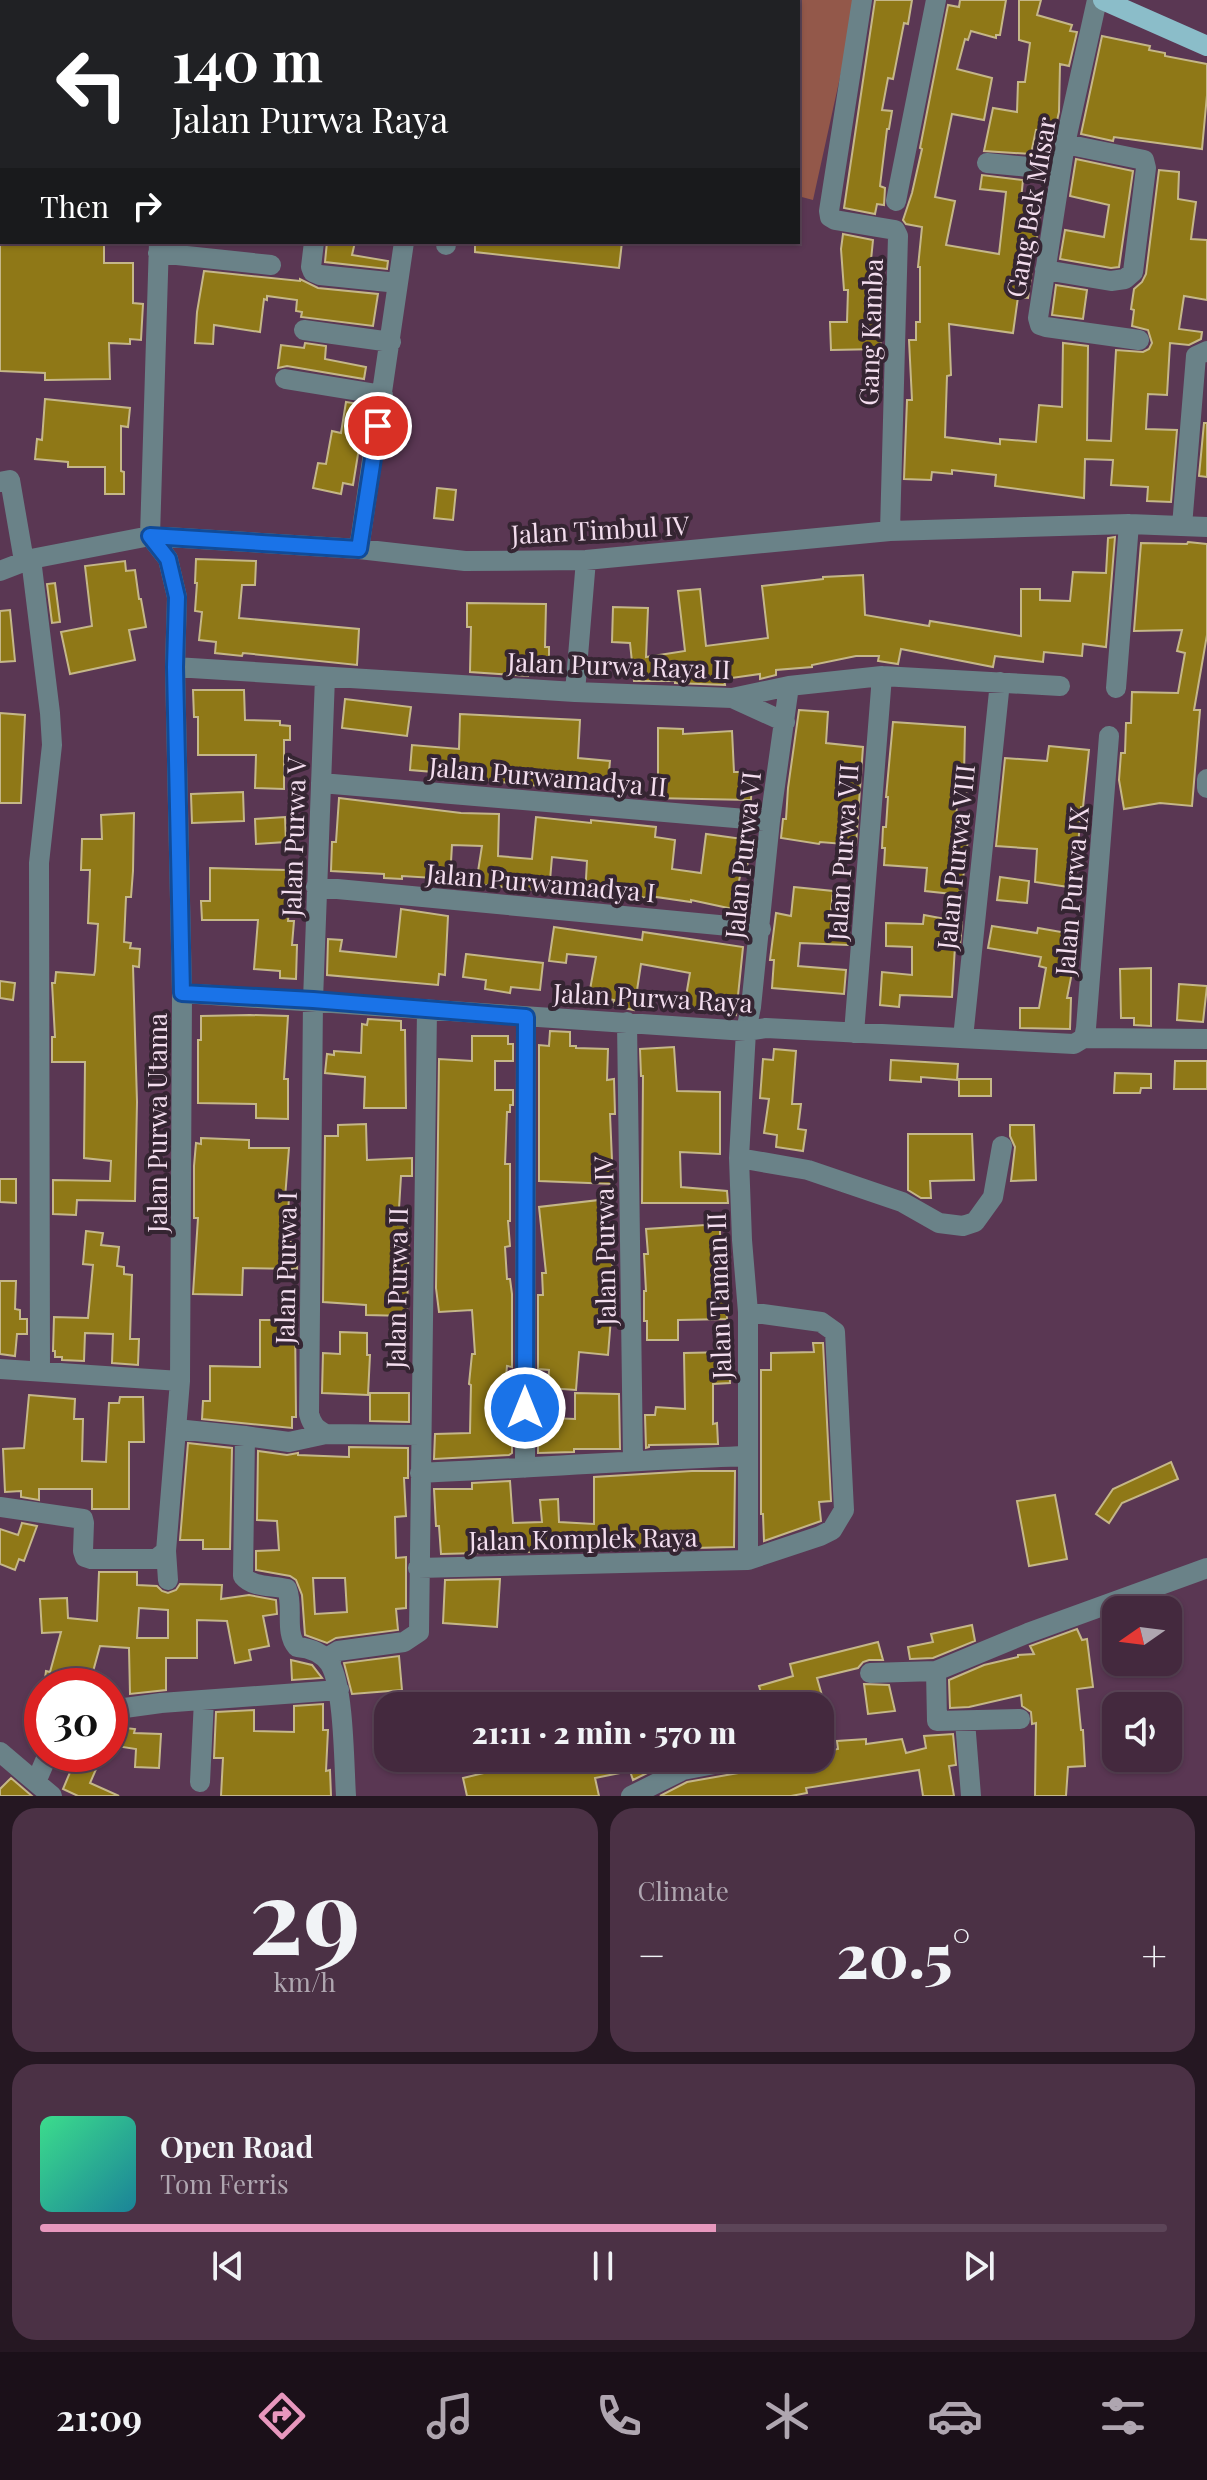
<!DOCTYPE html>
<meta charset="utf-8">
<style>
:root{--surface:#44293e;--page:#4b3145;--text:#f1f3f6;--muted:#afa6b0;--line:#5c4558;--accent:#e797bd}
body{margin:0;font-family:"Playfair Display",serif;background:var(--page);color:var(--text);height:100vh;display:flex;flex-direction:column;font-size:30px;white-space:nowrap}
*{box-sizing:border-box;margin:0}
p{font-size:26px;color:var(--muted)}
.icon{flex:none;width:44px;height:44px;fill:none;stroke:currentColor;stroke-width:2;stroke-linecap:round;stroke-linejoin:round}
.map{position:relative;height:1796px;overflow:hidden}
.sheet{display:flex;flex-direction:column;gap:12px;padding:12px;background:#251722;flex:1}
.sheet>*{flex:none}
.hud{position:absolute;left:0px;top:0px;width:800px;height:244px;box-shadow:0 2px 6px #0004,0 0 0 2px var(--line);background:#202124;color:#fff;overflow:hidden}
.needle{width:52px;rotate:256deg}
.fabs{position:absolute;left:1102px;top:1596px;display:grid;gap:16px}
.fabs a{display:grid;place-items:center;width:80px;height:80px;border-radius:16px;background:var(--surface);box-shadow:0 2px 6px #0004,0 0 0 2px var(--line);font-size:40px}
.speed{position:absolute;left:24px;top:1668px;display:flex;gap:16px;font-size:40px;font-weight:700;text-align:center}
.speed>*{display:grid;place-content:center;width:104px;height:104px;border-radius:50%;background:var(--surface);box-shadow:0 2px 6px #0004,0 0 0 2px var(--line);line-height:1}
.speed .limit{border:12px solid #d22;background:#fff;color:#111}
.pin{position:absolute;display:grid;place-items:center;width:68px;height:68px;color:#fff;margin:-34px;border:4px solid #fff;border-radius:50%;box-shadow:0 2px 8px #0007}
.me{position:absolute;width:88px;margin:-44px;rotate:0deg;stroke-linejoin:round;filter:drop-shadow(0 0 6px #0008)}
.turn{display:flex;align-items:center;gap:28px;height:168px;padding:0 40px;font-size:36px}
.turn .icon{width:104px;height:104px;stroke-width:2.5}
.turn b{display:block;font-size:56px;line-height:68px}
.then{display:flex;align-items:center;height:76px;padding:0 40px;background:#0003;gap:16px;font-size:30px}
.big{font-size:60px;font-weight:800;line-height:1.1}
.sheet .card{flex:1;display:flex;flex-direction:column;justify-content:center;gap:12px;min-width:0;padding:0 28px;border-radius:24px;background:var(--page)}
.sheet .dial{align-items:center;gap:0}
.dial b{font-size:104px;line-height:1}
.song{display:flex;align-items:center;gap:24px}
.cover{width:96px;height:96px;border-radius:12px;background:linear-gradient(135deg,hsl(150 70% 55%),hsl(190 70% 35%))}
.played{height:8px;border-radius:4px;background:linear-gradient(90deg,var(--accent) 60%,var(--line) 60%)}
.keys{display:flex;justify-content:space-around;direction:ltr}
.heat{display:flex;justify-content:space-between;align-items:center;font-size:44px;direction:ltr}
.sheet .tiles{flex:1;display:grid;gap:12px;grid-template-columns:1fr 1fr}
.card:last-child{grid-column:span 2}
.trip{position:absolute;left:374px;top:1692px;width:460px;height:80px;border-radius:24px;background:var(--surface);box-shadow:0 2px 6px #0004,0 0 0 2px var(--line);font-weight:800;line-height:80px;text-align:center}
.dock{display:flex;height:128px;justify-content:space-around;align-items:center;background:#1b1019;color:var(--muted)}
.dock .icon{width:56px;height:56px}
.dock .selected{color:var(--accent)}
.dock b{font-size:36px;color:var(--text)}
.map>svg:first-child{display:block}
.green{fill:#93584a}
.building{fill:#8f7817;stroke:#c5b788;stroke-width:2;fill-rule:evenodd}
.lines{fill:none;stroke-linecap:round;stroke-linejoin:round}
.minor{stroke:#6a8288;stroke-width:20}
.major{stroke:#8bbdc9;stroke-width:20}
.route-casing{stroke:#114b97;stroke-width:20}
.route{stroke:#1a73e8;stroke-width:14}
.labels{text-anchor:middle;dominant-baseline:central;stroke-width:8;stroke-linejoin:round;paint-order:stroke}
.street-label{font-size:26px;fill:#f3ddee;stroke:#352532}
</style>
<div class="map">
<svg width="1207" height="1796" viewBox="0 0 1207 1796">
<rect width="100%" height="100%" fill="#5a3753"/>
<path class="green" d="M731,0H857L813,200L798,196V2H731Z"/>
<path class="building" d="M875,0H912L908,24L904,23L893,79L888,78L882,110L892,111L889,129H887L880,186L885,188L884,205L877,204L875,214L844,208Z
M960,0H1006L1000,35H996V38L971,31L968,40L965,39L957,69L992,78L984,120L952,114L935,197L955,201L946,245L999,254L1006,192L980,189L982,175L1023,180L1021,199L1042,201L1028,298L1018,297L1013,333L949,324L951,375L947,376L945,437L1000,444V439L1036,442L1039,405L1062,407L1063,343L1088,346L1087,440L1111,441L1116,350L1143,352L1149,349L1152,343L1148,330L1132,326L1134,310L1131,309L1134,289L1142,282L1146,274L1159,170L1179,172L1178,199L1196,202L1191,239L1207,240V300L1184,296L1179,329L1202,332L1201,339L1189,345L1170,343L1167,395L1148,394L1146,429L1177,430L1171,502L1147,501L1148,487L1111,485L1113,460L1085,459L1084,498L995,486L996,475L952,470V474L932,472L931,480L904,479L907,400H912L909,340H916V322H920V267H918L922,227L906,224L903,220L912,193L922,149L920,148L948,5L959,7Z
M1019,0H1041L1037,15L1072,25L1070,31L1077,32L1069,66L1060,64L1059,112L1054,134L1036,130L1031,154L984,151L993,108L1017,112L1018,82H1025L1030,43L1019,40Z
M1102,36L1150,46L1149,50L1165,53V56L1207,64V95L1202,149L1114,137L1113,141L1081,134Z
M1076,159L1133,171L1119,267L1111,268L1060,259L1065,230L1104,237L1109,205L1070,196Z
M843,234L873,240L871,260H876L881,349L831,350L830,322H847L848,290H844L841,249Z
M0,242H104V263H133V303L143,304L141,340L130,339V344L109,343L110,379L47,380H45V373L0,371Z
M327,242H355L352,255L388,261L387,269L325,262Z
M475,242H622L619,268L475,252Z
M204,271L300,281V279L318,288L378,294L373,326L301,317L302,312L296,311L297,300L267,296V300L264,299L260,332L214,325L213,344L195,343L197,312Z
M1056,285L1087,290L1083,319L1052,315Z
M305,343L326,346L325,359L366,367L364,379L287,366L278,368L281,345L304,348Z
M45,399L130,408L128,427L121,426V471L124,472V494H105V467H68V462L35,459L37,439L42,440Z
M346,402L366,405L353,485L343,483L341,494L313,488L318,463L326,464L332,431L341,433Z
M1204,423H1207V477L1199,476Z
M437,488L456,490L453,520L434,518Z
M1115,537L1106,647L1083,644L1082,656L1044,652L1043,662L995,656L993,667L901,649L898,664L878,661L879,656H856L812,665V667L776,670V675L760,679V674L724,679L725,685L675,683V681H634L630,643L612,642L613,607L648,608L646,657L685,651L678,591L700,589L706,646L768,638L762,586L823,579V577L863,575L865,615L929,626L930,621L1021,636V589H1040V600L1070,601L1073,572L1106,573L1108,538Z
M1188,542L1207,544V635L1194,710H1200L1192,806L1160,803L1124,809L1119,780L1121,753H1125L1126,723H1131L1132,692L1178,693L1185,653L1177,651L1182,630L1134,631L1141,543L1187,544Z
M196,559L256,561L255,585H242L239,618L359,629L357,665L243,653L242,656L215,653L216,642L199,640L202,612L195,611L197,583H195Z
M125,561L126,571L135,570L139,599H141L146,627L129,630L135,660L70,674L61,632L92,626L85,566Z
M55,583L60,622L52,623L47,584Z
M467,603L546,604L545,647H549V668L528,667V676L470,672L471,627H467Z
M10,610L15,661L0,662V611Z
M193,690H244L245,720L280,721V725L290,726V740H284V789L255,788L256,755H198V717H194Z
M345,699L411,707L407,736L342,728Z
M799,710L828,712L826,743L863,747L856,845L820,842L819,844L781,838L783,819H786L788,788Z
M0,713L25,715L21,803H0Z
M460,714L580,720L578,758L610,761L607,793L482,780V776L410,770L412,745L459,749Z
M893,722L965,727L964,777H967L966,798H957L956,829L969,831L961,895L925,891L927,868L884,865L885,848H882L883,827H886L888,797H886Z
M658,728L683,729V734L732,731L734,772H752L751,800L652,798V776H658Z
M1049,746L1089,750L1083,807H1081L1075,888L1035,882L1037,849L996,846L1005,758L1047,761Z
M243,792L244,821L192,823L191,794Z
M339,798L461,813L499,814L498,856L532,859L536,817L591,823V820L656,827L655,837L675,840L672,869L701,873L706,834L750,840L747,868L742,867L733,909L691,900V902L649,896V898L612,894L611,901L585,897L587,861L552,857L549,892L476,884L482,846L452,845L450,879L402,876V879L384,878V874L331,871L332,842H336Z
M134,813L133,871L131,897H126L124,942L131,943L130,948L140,949L139,967L133,966L137,1102L135,1201L77,1200L76,1215L53,1214V1180L110,1181L111,1161L84,1158L85,1062H52V1037H55L52,983H55L56,972L94,975L95,971L98,924L88,923L90,870H81L82,839H102L101,815Z
M285,817L286,842L256,844L255,819Z
M210,868L288,870L287,896L290,897L288,921H294L292,945H297L296,979L280,978V971L254,969L258,920H202L201,901H210Z
M1000,877L1029,881L1027,903L997,900Z
M794,887L833,891L830,920L850,922L848,945L800,943L798,966L846,970L844,994L772,988L774,960H770L776,913L791,916Z
M401,909L448,916L445,975L439,974L438,985L327,975L328,939L342,940L340,951L396,957Z
M924,915L962,922L960,946H955L952,997L900,995L899,1007L880,1005L882,972L912,975V947L886,946V923L923,924Z
M992,926L1037,933L1038,928L1067,933L1063,955L1075,957L1067,998H1071L1070,1029L1020,1028V1008H1039L1046,968L1039,966L1041,957L988,948Z
M554,927L642,940L643,932L743,947L736,1015L684,1008L690,973L641,964L634,1010L613,1006L614,1000L589,995L596,957L567,954L566,963L549,961Z
M466,954L543,963L540,990L511,987L510,993L485,989L486,980L463,977Z
M1151,968V1026L1134,1025V1018H1121L1120,969Z
M0,981L15,983L13,1000L0,998Z
M1179,984L1207,986L1203,1022L1177,1020Z
M250,1015L288,1016L284,1079H288V1119L256,1118V1104L198,1103V1040H201V1016Z
M368,1019L401,1021V1030H405L406,1108H364L365,1077L325,1073L327,1054L334,1055V1051L361,1053L362,1024L367,1025Z
M550,1031L570,1032V1046H576V1048L608,1049L607,1080L614,1079L615,1114H610L613,1184L539,1181V1045L549,1046Z
M472,1036H508V1044H513V1061H495V1090H513V1105H510V1112H507L505,1164H510V1221H508L510,1246L505,1247L507,1279H510L512,1294V1367L507,1366L505,1388H503L502,1427H512V1453L509,1455L434,1459L435,1434L470,1433L471,1385L469,1384L472,1354H475L472,1310L439,1312L436,1288L439,1059L472,1061Z
M674,1047L677,1091L720,1092V1154L680,1152L681,1187L727,1191L728,1203H642L643,1076H641L640,1049Z
M774,1049L796,1051L792,1104H801L798,1129L806,1130L803,1151L776,1147L777,1135L764,1133L769,1099L760,1098L763,1059L773,1060Z
M891,1060L958,1064L957,1080L921,1077V1082L890,1080Z
M1175,1061H1207V1089H1174Z
M1115,1073L1151,1074V1088H1141L1140,1093H1114Z
M959,1079H991V1096H959Z
M366,1124L367,1160L412,1158V1176H401L398,1225L409,1224L407,1316L366,1315V1305L323,1302L325,1136H338V1125Z
M1010,1125H1034L1036,1180L1011,1181L1015,1147L1010,1136Z
M908,1134H972L974,1180L930,1181L931,1198H921L908,1190Z
M201,1138L249,1140V1148H289L285,1198H289L286,1242H298L297,1269L243,1268L242,1295L193,1294L198,1218H194V1166L196,1143L201,1144Z
M0,1179H16V1203L0,1202Z
M608,1199L605,1254L611,1253L613,1271H617L618,1318H611L608,1355L579,1352L576,1390L548,1388L549,1370L538,1369V1295H543L542,1273H546L539,1207Z
M720,1224V1248H717V1288H726L727,1319L678,1320V1340H647V1321H644V1291H646L644,1254H648L646,1229Z
M86,1231L103,1233L101,1245L119,1247L117,1266L124,1267V1274L132,1275L130,1339H139L138,1365L112,1363L113,1334L85,1333L84,1361L62,1360V1357H55V1351H53L54,1317L88,1318L93,1265L83,1264Z
M0,1281H16L15,1309L20,1310V1319H27V1334H17L15,1356L0,1354Z
M260,1320H295L296,1417H292V1428L202,1419L203,1401H210V1366L260,1367Z
M340,1332L367,1333V1355H370L368,1395L322,1393L323,1353L340,1354Z
M813,1343H823L831,1501L819,1502L821,1521L764,1541L763,1514H761V1370H771V1353L814,1352Z
M729,1352L730,1383L713,1384V1424L717,1423L718,1444L649,1445V1447L646,1448L645,1415H655L656,1407L685,1409L684,1353Z
M370,1393H409V1422L370,1421Z
M575,1393L619,1394L620,1449H574V1452L538,1453V1428L550,1429V1418L575,1419Z
M29,1395L75,1399L74,1419H83L82,1461L106,1462L109,1403H119L120,1397H143L144,1442H129V1509H92V1489H39V1500L21,1497V1491L5,1492L3,1449L24,1448Z
M188,1443L232,1448L230,1549H203V1540H180Z
M349,1447L408,1448V1478H404L406,1516L395,1517L396,1558L406,1557V1608L396,1609L398,1630L336,1638L327,1643L305,1635L302,1595L296,1580L290,1576L256,1570V1551L279,1550L277,1521L257,1520L258,1451L287,1455L298,1453V1455L349,1457ZM313,1578H345L347,1612L315,1614Z
M1171,1462L1178,1479L1122,1503L1109,1523L1096,1514L1113,1489Z
M692,1471H735L734,1547L441,1554L439,1526H436L434,1489H472V1483L510,1481L513,1523L542,1522L540,1500L558,1499L559,1522L594,1524V1477Z
M1055,1495L1067,1559L1029,1566L1017,1501Z
M22,1523L37,1526L24,1561L19,1559L15,1570L0,1564V1529L18,1535Z
M99,1572H137V1585L157,1586L162,1591L168,1593L176,1590L180,1584L222,1585L221,1599L249,1595L276,1600L277,1614L263,1616L269,1646L249,1650L251,1660L235,1663L227,1621L197,1620V1658H166V1690L130,1694L129,1648L100,1646L91,1679L78,1676L77,1677L87,1680L86,1686H44L46,1671L50,1672L61,1632L42,1633L40,1599L67,1598L68,1618L97,1621ZM139,1608L168,1610V1638H137Z
M500,1579L497,1627L443,1623L445,1580Z
M972,1625L975,1641L933,1658L910,1659L908,1647L933,1642L931,1634Z
M1077,1629L1082,1640L1087,1639L1093,1687L1077,1689L1081,1730H1083L1085,1766L1068,1767L1066,1796H1035L1036,1723L1032,1724L1031,1712L1022,1706L1021,1695L969,1707L950,1708L949,1680L984,1665L1018,1657V1655L1034,1654L1030,1646Z
M878,1642L883,1660H869L863,1662L858,1668L817,1678L825,1706H799L797,1699L775,1706H765L759,1686L793,1676L790,1664Z
M399,1656L402,1690L352,1694L344,1663Z
M291,1660L312,1665L322,1678L292,1680Z
M864,1684L889,1685L895,1711L868,1714Z
M323,1704V1730H328L326,1771L330,1770L331,1796H221L223,1758H214L216,1712L254,1710V1731L294,1732V1706Z
M117,1727L135,1729L134,1733L161,1734L159,1768L135,1767L136,1749L116,1746Z
M953,1734L956,1765L949,1766L954,1796H923L919,1770L806,1788L807,1793L791,1796H660L687,1782L744,1772L750,1768L754,1761L771,1758H820V1752L838,1749L837,1741L866,1739V1744L902,1739L906,1753L926,1748L924,1736Z
M76,1758L97,1767L90,1783L119,1796H78L63,1789Z
M516,1758H678L633,1780L630,1771L595,1778L599,1796H467L463,1778L509,1767L507,1760Z
M11,1778L32,1796H0V1789Z"/>
<g class="lines">
<path class="minor" d="M862,0L829,211L830,217L835,220L895,230L898,236L890,531
M1097,0L1065,144L1038,318L1040,325L1046,327L1139,340
M196,2V0
M439,2V0
M987,163L1061,170
M896,201L936,0
M0,219H2
M314,242L311,267L313,272L320,275L398,283
M446,245V242
M158,253L271,265
M1045,270L1111,281L1125,279L1133,272L1146,168L1144,160L1065,144
M304,330L391,342
M285,379L383,395
M0,482L10,480L24,561
M1182,526L1196,356L1207,351
M359,549L404,242
M31,559L50,713L52,745L39,863L40,1371
M0,571L31,559L150,536L359,549L465,561L586,560L890,531L1129,524L1207,527
M175,667L575,692L732,698L789,686L882,676L1060,686
M325,677L313,1000L309,1414C312,1425 316,1429 326,1434L420,1435
M1116,688L1129,524
M575,692L586,560
M732,698L785,722
M1207,779V788
M321,783L770,821
M316,887L761,929
M182,993L746,1031L766,1028L1074,1044L1084,1038L1086,1028L1109,736
M627,1022L633,1460
M854,1033L882,676
M963,1038L1000,682
M1084,1038L1207,1039
M739,1158L808,1170L902,1202L939,1223L963,1226L975,1222L993,1197L1002,1146
M0,1369L180,1381
M176,1429L245,1436L243,1576C253,1588 272,1585 287,1589C294,1607 284,1632 297,1647C310,1648 322,1652 330,1664C344,1687 344,1765 346,1796
M245,1436L289,1442L326,1434
M525,1468L526,1017
M420,1473C529,1468 638,1460 746,1456
M0,1507L83,1519L84,1523L83,1551L85,1557L91,1559H156L166,1551L180,1381L182,993L175,667L177,597L168,559L150,536L159,242
M166,1551L168,1580
M748,1560V1312L742,1240L739,1158L746,1031L751,1007L770,821L789,686
M418,1568L748,1560L820,1536L832,1530L844,1510L835,1332L821,1322L748,1312
M330,1664L333,1654L338,1651L404,1642L419,1632L427,1009
M870,1673L936,1671
M110,1710L161,1703L339,1690
M1020,1719L937,1721L936,1671L1028,1633L1207,1568
M965,1721L971,1796
M0,1752L52,1796
M36,1782L48,1754
M200,1782L204,1700
M631,1796L683,1770L741,1759"/>
<path class="major" d="M1103,0L1207,46"/>
</g>
<g class="lines">
<g class="route-casing">
<path id="route" d="M378,426L359,549L150,536L168,559L177,597L175,667L182,993L313,1000L526,1017L525,1408"/>
</g>
<use href="#route" class="route"/>
</g>
<g class="labels">
<g class="street-label">
<text transform="translate(1030 207) rotate(-80)">Gang Bek Misar</text>
<text transform="translate(870 332) rotate(-88)">Gang Kamba</text>
<text transform="translate(600 529) rotate(-3)">Jalan Timbul IV</text>
<text transform="translate(619 665) rotate(2)">Jalan Purwa Raya II</text>
<text transform="translate(548 776) rotate(5)">Jalan Purwamadya II</text>
<text transform="translate(293 837) rotate(-88)">Jalan Purwa V</text>
<text transform="translate(842 852) rotate(-86)">Jalan Purwa VII</text>
<text transform="translate(742 855) rotate(-84)">Jalan Purwa VI</text>
<text transform="translate(955 857) rotate(-84)">Jalan Purwa VIII</text>
<text transform="translate(541 882) rotate(5)">Jalan Purwamadya I</text>
<text transform="translate(1071 891) rotate(-85)">Jalan Purwa IX</text>
<text transform="translate(653 997) rotate(3)">Jalan Purwa Raya</text>
<text transform="translate(156 1123) rotate(-90)">Jalan Purwa Utama</text>
<text transform="translate(604 1241) rotate(-91)">Jalan Purwa IV</text>
<text transform="translate(285 1268) rotate(-89)">Jalan Purwa I</text>
<text transform="translate(396 1288) rotate(-89)">Jalan Purwa II</text>
<text transform="translate(718 1296) rotate(-92)">Jalan Taman II</text>
<text transform="translate(583 1538) rotate(-1)">Jalan Komplek Raya</text>
</g>
</g>
</svg>
<div class="fabs">
<a><svg class="needle" viewBox="-14 -14 28 28"><path d="M0-13l5 13h-10z" fill="#e53935"/><path d="M0 13l5-13h-10z" fill="#afa6b0"/></svg></a>
<a><svg class="icon" aria-label="sound" viewBox="0 0 24 24"><path d="M4 9h4l5-4v14l-5-4H4zM17 9q2 3 0 6"/></svg></a>
</div>
<div class="speed"><div class="limit">30</div></div>
<div class="pin" style="left:378px;top:426px;background:#d93025"><svg class="icon" aria-label="arrive" viewBox="0 0 24 24"><path d="M6 21V4h12l-3 4 3 4H6"/></svg></div>
<svg class="me" style="left:525px;top:1408px" viewBox="-20 -20 40 40"><circle r="17" fill="#1a73e8" stroke="#fff" stroke-width="3"/><path d="M0-11L8 9 0 5-8 9z" fill="#fff"/></svg>
<div class="trip">21:11 · 2 min · 570 m</div>
<div class="hud">
<div class="turn"><svg class="icon" aria-label="left" viewBox="0 0 24 24"><path d="M17 20v-9H6M10 6l-5 5 5 5"/></svg><div><b>140 m</b>Jalan Purwa Raya</div></div>
<div class="then">Then<svg class="icon" aria-label="right" viewBox="0 0 24 24"><path d="M7 20v-9h11M14 6l5 5-5 5"/></svg></div>
</div>
</div>
<section class="sheet">
<div class="tiles">
<div class="card dial"><b>29</b><p>km/h</p></div>
<div class="card"><p>Climate</p>
<div class="heat"><a>−</a><b class="big">20.5°</b><a>+</a></div>
</div>
<div class="card">
<div class="song"><i class="cover"></i><div><b>Open Road</b><p>Tom Ferris</p></div></div>
<div class="played"></div>
<div class="keys"><svg class="icon" aria-label="previous" viewBox="0 0 24 24"><path d="M18 5L8 12l10 7zM5 5v14"/></svg><svg class="icon" aria-label="pause" viewBox="0 0 24 24"><path d="M8 5v14M16 5v14"/></svg><svg class="icon" aria-label="next" viewBox="0 0 24 24"><path d="M6 5l10 7-10 7zM19 5v14"/></svg></div>
</div>
</div>
</section>
<nav class="dock">
<b>21:09</b>
<svg class="icon selected" aria-label="directions" viewBox="0 0 24 24"><path d="M12 3l9 9-9 9-9-9zM9 14v-3h6M13 9l2 2-2 2"/></svg>
<svg class="icon" aria-label="music" viewBox="0 0 24 24"><path d="M9 18V5l10-2v13"/><circle cx="6" cy="18" r="3"/><circle cx="16" cy="16" r="3"/></svg>
<svg class="icon" aria-label="phone" viewBox="0 0 24 24"><path d="M5 4h4l2 5-3 2q2 4 5 5l2-3 5 2v4C11 20 4 13 5 4z"/></svg>
<svg class="icon" aria-label="climate" viewBox="0 0 24 24"><path d="M12 3v18M4 7l16 10M4 17L20 7"/></svg>
<svg class="icon" aria-label="car" viewBox="0 0 24 24"><path d="M5 17H2v-5l4-1 3-4h7l3 4 3 1v5h-3M9 17h6M6 11h13"/><circle cx="7" cy="17" r="2"/><circle cx="17" cy="17" r="2"/></svg>
<svg class="icon" aria-label="filters" viewBox="0 0 24 24"><path d="M4 7h16M4 17h16"/><circle cx="9" cy="7" r="2"/><circle cx="15" cy="17" r="2"/></svg>
</nav>
